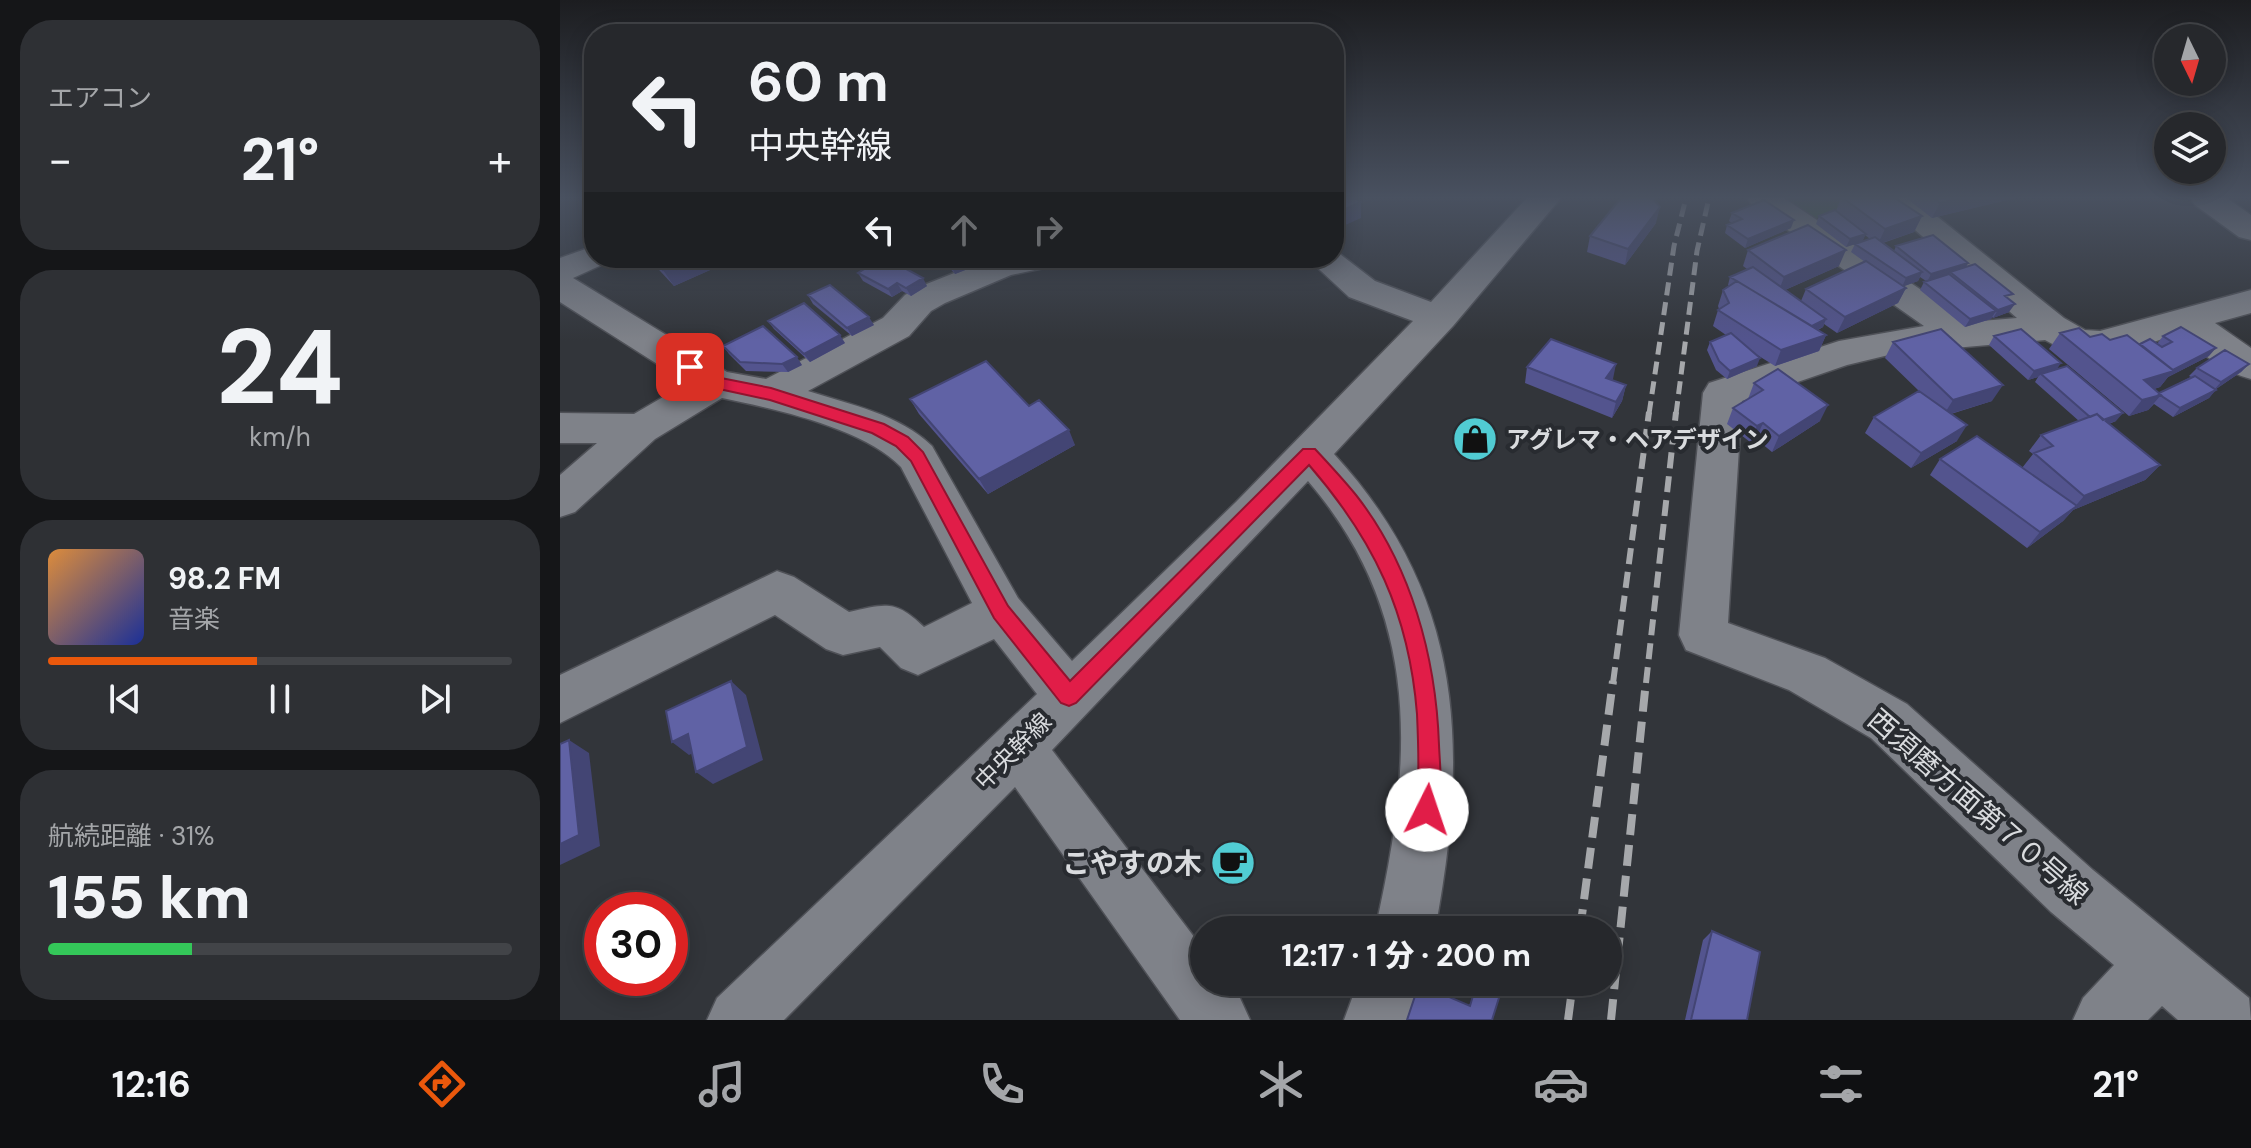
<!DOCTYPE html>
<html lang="ja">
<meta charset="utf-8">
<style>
:root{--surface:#26282c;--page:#2e3034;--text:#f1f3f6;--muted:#a4a6a9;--line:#424448;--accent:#ea580c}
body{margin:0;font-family:"DM Sans","Noto Sans JP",sans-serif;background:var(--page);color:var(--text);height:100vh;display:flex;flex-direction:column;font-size:30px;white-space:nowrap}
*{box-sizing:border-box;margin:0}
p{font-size:26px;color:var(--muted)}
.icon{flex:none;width:44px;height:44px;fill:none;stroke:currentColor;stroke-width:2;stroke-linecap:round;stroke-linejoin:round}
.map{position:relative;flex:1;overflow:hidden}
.sheet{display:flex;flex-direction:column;gap:20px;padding:20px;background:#151618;width:560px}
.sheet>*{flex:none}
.hud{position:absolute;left:24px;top:24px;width:760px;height:244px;border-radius:32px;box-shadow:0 4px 20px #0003,0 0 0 2px var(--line);background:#26282c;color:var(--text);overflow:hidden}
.needle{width:52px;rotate:175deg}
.controls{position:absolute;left:1594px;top:24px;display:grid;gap:16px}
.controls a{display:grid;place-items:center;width:72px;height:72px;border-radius:50%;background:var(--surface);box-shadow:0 4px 20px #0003,0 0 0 2px var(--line);font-size:40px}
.speed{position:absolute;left:24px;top:892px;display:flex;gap:16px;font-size:40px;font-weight:700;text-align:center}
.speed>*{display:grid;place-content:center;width:104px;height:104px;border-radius:50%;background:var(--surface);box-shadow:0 4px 20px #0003,0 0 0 2px var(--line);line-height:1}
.speed .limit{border:12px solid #d22;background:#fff;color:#111}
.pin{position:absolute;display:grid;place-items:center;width:68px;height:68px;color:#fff;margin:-34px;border-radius:16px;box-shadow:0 4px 12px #0006}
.me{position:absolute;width:88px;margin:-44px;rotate:4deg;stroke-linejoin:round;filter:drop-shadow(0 0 6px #0008)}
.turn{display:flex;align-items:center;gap:28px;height:168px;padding:0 32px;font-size:36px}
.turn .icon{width:104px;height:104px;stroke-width:2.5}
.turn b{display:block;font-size:56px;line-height:68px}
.lanes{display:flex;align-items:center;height:76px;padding:0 32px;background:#0003;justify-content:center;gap:40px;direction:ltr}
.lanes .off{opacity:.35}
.big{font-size:60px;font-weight:800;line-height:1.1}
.sheet .card{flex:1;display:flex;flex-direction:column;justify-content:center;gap:12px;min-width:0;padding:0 28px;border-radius:32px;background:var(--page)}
.sheet .dial{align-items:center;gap:0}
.dial b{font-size:104px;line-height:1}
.song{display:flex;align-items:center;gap:24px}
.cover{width:96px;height:96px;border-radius:12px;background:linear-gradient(135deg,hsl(30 70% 55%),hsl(230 70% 35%))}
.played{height:8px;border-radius:4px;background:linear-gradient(90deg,var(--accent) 45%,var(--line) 45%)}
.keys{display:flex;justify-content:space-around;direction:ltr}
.heat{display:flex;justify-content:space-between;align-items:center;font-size:44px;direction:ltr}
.charge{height:12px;border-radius:6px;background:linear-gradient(90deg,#34c759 31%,var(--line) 0)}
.trip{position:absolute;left:630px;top:916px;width:432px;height:80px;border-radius:40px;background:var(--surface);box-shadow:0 4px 20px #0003,0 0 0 2px var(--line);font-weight:800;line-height:80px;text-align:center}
.menu{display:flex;height:128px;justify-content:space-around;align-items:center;background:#0f1012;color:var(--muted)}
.menu .icon{width:56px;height:56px}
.menu .on{color:var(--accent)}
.menu b{font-size:36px;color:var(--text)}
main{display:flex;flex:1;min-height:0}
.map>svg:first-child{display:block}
.green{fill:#385d39}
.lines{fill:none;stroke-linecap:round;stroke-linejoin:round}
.minor-casing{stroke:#4f5157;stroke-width:3}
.minor{fill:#7f8289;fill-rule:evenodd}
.rail-far2{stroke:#a6a8ab;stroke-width:5;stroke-dasharray:13 7;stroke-linecap:butt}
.rail-far1{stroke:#a6a8ab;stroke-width:6;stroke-dasharray:16 8;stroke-linecap:butt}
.rail{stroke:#a6a8ab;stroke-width:8;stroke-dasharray:21 10;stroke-linecap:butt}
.wall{fill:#53548e;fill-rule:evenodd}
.shaded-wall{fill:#434574}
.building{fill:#6062a5;stroke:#434574;stroke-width:2}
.route{fill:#e11d48;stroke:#92132f;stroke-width:2}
.labels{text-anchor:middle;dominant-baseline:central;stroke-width:8;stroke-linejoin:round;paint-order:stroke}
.poi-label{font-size:24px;font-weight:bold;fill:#d9dbde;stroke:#282b30;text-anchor:start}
.street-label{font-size:24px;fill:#d9dbde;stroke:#282b30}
.near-street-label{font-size:28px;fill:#d9dbde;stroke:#282b30}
.near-poi-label{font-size:28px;font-weight:bold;fill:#d9dbde;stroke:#282b30;text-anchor:end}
</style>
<main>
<section class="sheet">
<div class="card"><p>エアコン</p>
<div class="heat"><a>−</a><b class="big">21°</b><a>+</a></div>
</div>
<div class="card dial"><b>24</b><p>km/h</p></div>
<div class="card">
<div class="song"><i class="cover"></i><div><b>98.2 FM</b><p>音楽</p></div></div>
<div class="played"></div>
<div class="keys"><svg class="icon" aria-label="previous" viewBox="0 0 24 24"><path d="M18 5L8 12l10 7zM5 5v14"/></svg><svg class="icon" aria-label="pause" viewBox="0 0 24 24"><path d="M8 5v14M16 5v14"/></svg><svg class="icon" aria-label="next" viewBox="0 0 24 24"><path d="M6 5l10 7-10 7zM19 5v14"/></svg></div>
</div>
<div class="card"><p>航続距離 · 31%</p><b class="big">155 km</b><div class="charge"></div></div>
</section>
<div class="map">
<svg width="1691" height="1020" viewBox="0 0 1691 1020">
<rect width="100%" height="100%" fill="#32353a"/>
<path class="green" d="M1211,198H1304L1255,219Z"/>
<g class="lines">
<g class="minor-casing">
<path id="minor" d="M967,198H1001L893,326L774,454C905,596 909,749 875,930H815C852,767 865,617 748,481L492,750L644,950V982H669L680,998L690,1020H620L455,787L224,1020H147L157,998L477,694L434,639L358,675L341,668L320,647L283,655L266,649L215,615L0,723V675L217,571L234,577L289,612C326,604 335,599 364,627L412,603L341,467C304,428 215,409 162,398L95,439L15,512L0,517V475L37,443H0V413L74,414L127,383L0,302V258L34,246V258H50L46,263L13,278L167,372L206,379L323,318L345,295L359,287L432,258H503L498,265L451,275L385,303L371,311L349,336L248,391C291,405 339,414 372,446L458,598L512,661L676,502L853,321L789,297L747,258H774L776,251L815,281L871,302Z
M1187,198H1224L1409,322L1457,318L1318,198H1354L1504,318L1525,330L1540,331L1691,290V313L1655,323L1691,348V379C1665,372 1639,354 1623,333C1572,347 1534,369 1485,340L1337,353L1287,365L1182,401L1168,623L1265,658L1347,704L1533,870L1689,998L1691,1020H1618L1602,1006L1588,1020H1513L1523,998L1554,965L1491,912L1311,738L1229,690L1126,650L1119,635L1143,393L1149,383L1279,341L1364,326L1192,205Z
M1630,198H1667L1691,215V240L1679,237L1635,205Z
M798,982H860L848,1020H784Z"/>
</g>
<use href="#minor" class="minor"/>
<path class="rail-far2" d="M1089,414L1114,246L1126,198
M1116,414L1137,251L1149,198"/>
<path class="rail-far1" d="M1053,683L1089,412
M1086,683L1116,412"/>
<path class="rail" d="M1020,930L1053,681
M1008,1020L1013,982
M1051,1020L1086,681"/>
</g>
<path class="wall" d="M1281,198H1335L1362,216L1354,232L1323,243L1334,251L1336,246L1408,263L1406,267L1449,300V312L1433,318L1432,317L1431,319L1405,327L1360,290L1364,282L1366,281L1360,277L1358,281L1344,286L1346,288L1338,303L1277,333L1264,324L1263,327L1258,330L1266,335L1259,351L1215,366L1194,353L1197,366L1167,379L1156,370L1147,350L1150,342L1166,335L1153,326L1158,310L1159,309L1158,306L1163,290L1169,286L1168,285L1170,277L1187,269L1183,266L1188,250L1279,266L1225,290L1241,301L1246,289L1305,262L1291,252L1295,244L1286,247L1256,224L1259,216L1276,211ZM1305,235L1310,239L1302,242Z
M1346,198H1455L1372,218Z
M1172,213L1231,228L1185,248L1165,233L1167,225L1172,223L1169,221Z
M1096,223L1065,265L1027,252L1030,236Z
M88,258H177L114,286Z
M381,258H436L395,274Z
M298,273L367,286L351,296L342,291L332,297L303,281Z
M248,295L314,325L292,336L253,304Z
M208,321L285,343L250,362L214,329Z
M1500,333L1580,344H1597L1603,336L1649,356L1608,377L1600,387L1594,389L1599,393L1631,377L1629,376L1637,368L1689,364L1681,372L1656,389L1649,398L1613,417L1594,404L1588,410L1569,416L1489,349Z
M1434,336L1498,368L1556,421L1549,424L1600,465L1585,480L1513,510L1503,521L1467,548L1370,475L1380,459L1462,468L1473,454L1469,451L1481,435L1519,421L1475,382L1478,377L1468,380L1429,345Z
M1333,342L1432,401L1391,414L1397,441L1351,468L1305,433L1314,417L1359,391L1325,358Z
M163,346L242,365L228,372L186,371L169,354Z
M967,367L1052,380L1066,385L1062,401L1052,418L965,383Z
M1194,383L1260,421L1212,452L1196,439L1190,442L1167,424L1173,408L1188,399Z
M350,399L469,406L515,445L428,494L359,414Z
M1152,931L1187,1020H1125L1143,940Z"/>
<path class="shaded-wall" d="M1400,198H1455L1372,218L1380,203Z
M801,202V218L774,230V214Z
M1100,207L1096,223L1065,265L1068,249Z
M1362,216L1354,232L1318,244L1325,229Z
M1234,220L1231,228L1185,248L1188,239Z
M1306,234L1302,242L1286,247L1290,239Z
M1286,250L1279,266L1218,293L1224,277Z
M130,258H177L114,286L103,270Z
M343,258H361L346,265Z
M412,258H436L395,274L391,266Z
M1408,263L1404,271L1390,272L1388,276L1367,282L1371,274Z
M1362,272L1358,281L1342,287L1346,278Z
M363,278L367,286L351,296L346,288Z
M337,283L342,291L332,297L328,289Z
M1346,288L1338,303L1277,333L1285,317Z
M1455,304L1449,312L1433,318L1438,310Z
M1436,311L1431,319L1405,327L1410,319Z
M309,317L314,325L292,336L287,328Z
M1266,319L1263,327L1245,336L1248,328Z
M280,335L285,343L250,362L244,354Z
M1266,335L1259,351L1215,366L1221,350Z
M1656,348L1649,356L1608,377L1600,387L1575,395L1584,380Z
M237,357L242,365L228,372L222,364Z
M1200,358L1197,366L1167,379L1170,371Z
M1501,363L1495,372L1481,374L1478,377L1468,380L1474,371Z
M1056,364L1053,379L1042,394L1046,378Z
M1689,364L1681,372L1653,391L1661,382Z
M1066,385L1062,401L1052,418L1056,402Z
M1443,385L1432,401L1383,416L1393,400Z
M1656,390L1649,398L1613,417L1620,408Z
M1601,395L1588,410L1569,416L1582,400Z
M1268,405L1260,421L1212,452L1219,436Z
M1563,413L1556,421L1530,430L1536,422Z
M1203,423L1196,439L1190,442L1197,426Z
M1407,425L1397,441L1351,468L1361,453Z
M509,430L515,445L428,494L419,479Z
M1600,465L1585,480L1513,510L1503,521L1467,548L1480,532L1512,510L1524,496Z
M171,681L186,695L203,760L153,784L136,772Z
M128,734L145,747L129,755L112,742Z
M9,740L29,753L40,846L0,865V844Z"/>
<path class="building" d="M774,198H795L801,202L774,214Z
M1061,198H1093L1100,207L1068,249L1030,236Z
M1283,198H1335L1362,216L1325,229Z
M1374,198H1400L1380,203Z
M1204,200L1234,220L1188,239L1167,225L1182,219L1172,213Z
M1275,210L1306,234L1290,239L1259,216Z
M1248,225L1286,250L1224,277L1188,250Z
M1373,235L1408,263L1371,274L1336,246Z
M1315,237L1362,272L1346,278L1295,244Z
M92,258H130L103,270Z
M322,258H326L363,278L346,288L337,283L328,289L298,273Z
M384,258H412L391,266Z
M1306,261L1346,288L1285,317L1246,289Z
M1415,264L1453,294L1445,296L1455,304L1438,310L1390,272Z
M1193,267L1266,319L1252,326L1170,277Z
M1389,274L1436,311L1410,319L1364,282Z
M1177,281L1266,335L1221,350L1158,310L1169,303L1163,290Z
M270,285L309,317L287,328L248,295Z
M244,303L280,335L244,354L208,321Z
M203,326L237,357L222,364L180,362L163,346Z
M1621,327L1656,348L1613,370L1580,344L1590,339L1602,347L1612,342L1603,336Z
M1519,328L1530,337L1542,334L1550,340L1567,335L1614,371L1584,380L1601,395L1582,400L1500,333Z
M1381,329L1443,385L1393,400L1333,342Z
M1461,329L1501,363L1474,371L1434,336Z
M1171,333L1200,358L1170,371L1159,361L1150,342Z
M991,339L1056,364L1046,378L1066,385L1056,402L967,367Z
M1665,350L1689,364L1661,382L1637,368Z
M426,361L469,406L479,400L509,430L419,479L350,399Z
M1507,366L1563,413L1543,420L1537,414L1530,417L1481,374Z
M1218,369L1268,405L1219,436L1203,423L1197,426L1173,408L1203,390L1194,383Z
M1635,376L1656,390L1620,408L1600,395H1601L1599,393Z
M1359,391L1407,425L1361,453L1314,417Z
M1537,414L1600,465L1524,496L1474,453L1493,446L1481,435Z
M1417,436L1517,506L1480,532L1380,459Z
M171,681L187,747L136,772L128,734L112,742L106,711Z
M9,740L19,835L0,844V744Z
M1152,931L1200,952L1187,1020H1131Z
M917,982H944L932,1020H847L859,984L910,1006Z"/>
<linearGradient id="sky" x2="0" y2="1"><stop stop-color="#1c1d20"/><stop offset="0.58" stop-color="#495160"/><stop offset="1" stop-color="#495160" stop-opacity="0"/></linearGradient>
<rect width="1691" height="341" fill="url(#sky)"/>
<path class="route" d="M130,361L161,378L211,388L324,424L348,437L363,452L448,606L510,681L743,449H755C769,464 783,479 796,495C851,565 876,657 879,745C880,769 884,796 875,818L867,821L859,818C853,806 858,795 858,782C859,760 858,736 857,714C849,613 814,540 749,465L516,703L509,706L501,703L434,618L351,461L336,446L312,433L210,400L150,387L125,371V363Z"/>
<defs>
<g id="shop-disc" transform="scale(2.3)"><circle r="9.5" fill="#51ccd3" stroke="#282b30"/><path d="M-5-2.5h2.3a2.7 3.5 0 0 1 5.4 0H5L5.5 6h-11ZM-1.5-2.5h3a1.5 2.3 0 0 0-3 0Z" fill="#111"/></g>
<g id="cafe-disc" transform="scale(2.3)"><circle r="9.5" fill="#51ccd3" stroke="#282b30"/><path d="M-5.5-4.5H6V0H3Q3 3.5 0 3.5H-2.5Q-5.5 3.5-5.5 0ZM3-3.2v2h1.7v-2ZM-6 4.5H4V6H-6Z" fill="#111"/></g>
</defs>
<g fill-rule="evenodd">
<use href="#shop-disc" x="915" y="439"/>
<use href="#cafe-disc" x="673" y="863"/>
</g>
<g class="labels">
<g class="poi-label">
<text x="946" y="439">アグレマ・ヘアデザイン</text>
</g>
<g class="street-label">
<text transform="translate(453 751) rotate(-45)">中央幹線</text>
</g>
<g class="near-street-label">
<text transform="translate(1418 807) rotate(41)">西須磨方面第７０号線</text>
</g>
<g class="near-poi-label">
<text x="642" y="863">こやすの木</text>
</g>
</g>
</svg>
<div class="controls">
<a><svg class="needle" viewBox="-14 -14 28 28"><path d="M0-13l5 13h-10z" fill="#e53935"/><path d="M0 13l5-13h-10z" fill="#a4a6a9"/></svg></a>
<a><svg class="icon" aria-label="layers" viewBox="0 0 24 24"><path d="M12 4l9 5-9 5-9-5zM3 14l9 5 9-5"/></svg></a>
</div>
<div class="speed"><div class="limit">30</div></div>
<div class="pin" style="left:130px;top:367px;background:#d93025"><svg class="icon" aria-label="arrive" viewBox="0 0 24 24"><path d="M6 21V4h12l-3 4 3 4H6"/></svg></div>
<svg class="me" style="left:867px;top:810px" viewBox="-20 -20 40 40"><circle r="19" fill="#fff"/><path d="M0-13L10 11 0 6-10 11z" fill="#e11d48"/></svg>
<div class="trip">12:17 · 1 分 · 200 m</div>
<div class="hud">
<div class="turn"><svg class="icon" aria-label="left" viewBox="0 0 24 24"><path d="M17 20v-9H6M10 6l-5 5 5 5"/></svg><div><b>60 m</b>中央幹線</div></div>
<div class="lanes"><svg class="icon" aria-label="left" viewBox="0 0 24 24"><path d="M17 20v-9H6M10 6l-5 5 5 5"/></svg><svg class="icon off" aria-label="ahead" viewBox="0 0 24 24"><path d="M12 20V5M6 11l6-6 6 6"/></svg><svg class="icon off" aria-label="right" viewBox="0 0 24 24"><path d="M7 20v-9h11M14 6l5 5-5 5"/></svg></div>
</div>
</div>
</main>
<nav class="menu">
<b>12:16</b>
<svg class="icon on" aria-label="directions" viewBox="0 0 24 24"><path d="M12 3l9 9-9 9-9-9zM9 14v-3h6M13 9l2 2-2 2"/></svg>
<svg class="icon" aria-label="music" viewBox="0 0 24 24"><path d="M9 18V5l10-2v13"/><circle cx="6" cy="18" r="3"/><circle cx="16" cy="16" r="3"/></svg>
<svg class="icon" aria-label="phone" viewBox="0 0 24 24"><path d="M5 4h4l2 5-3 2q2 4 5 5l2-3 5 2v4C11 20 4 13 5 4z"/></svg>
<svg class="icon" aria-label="climate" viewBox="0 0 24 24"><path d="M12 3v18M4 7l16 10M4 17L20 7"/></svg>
<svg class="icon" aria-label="car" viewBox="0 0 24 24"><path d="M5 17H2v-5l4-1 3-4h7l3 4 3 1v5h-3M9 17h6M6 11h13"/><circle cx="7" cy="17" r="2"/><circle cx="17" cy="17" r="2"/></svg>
<svg class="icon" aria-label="filters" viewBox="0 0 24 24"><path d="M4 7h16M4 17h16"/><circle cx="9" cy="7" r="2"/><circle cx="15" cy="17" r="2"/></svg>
<b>21°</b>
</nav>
